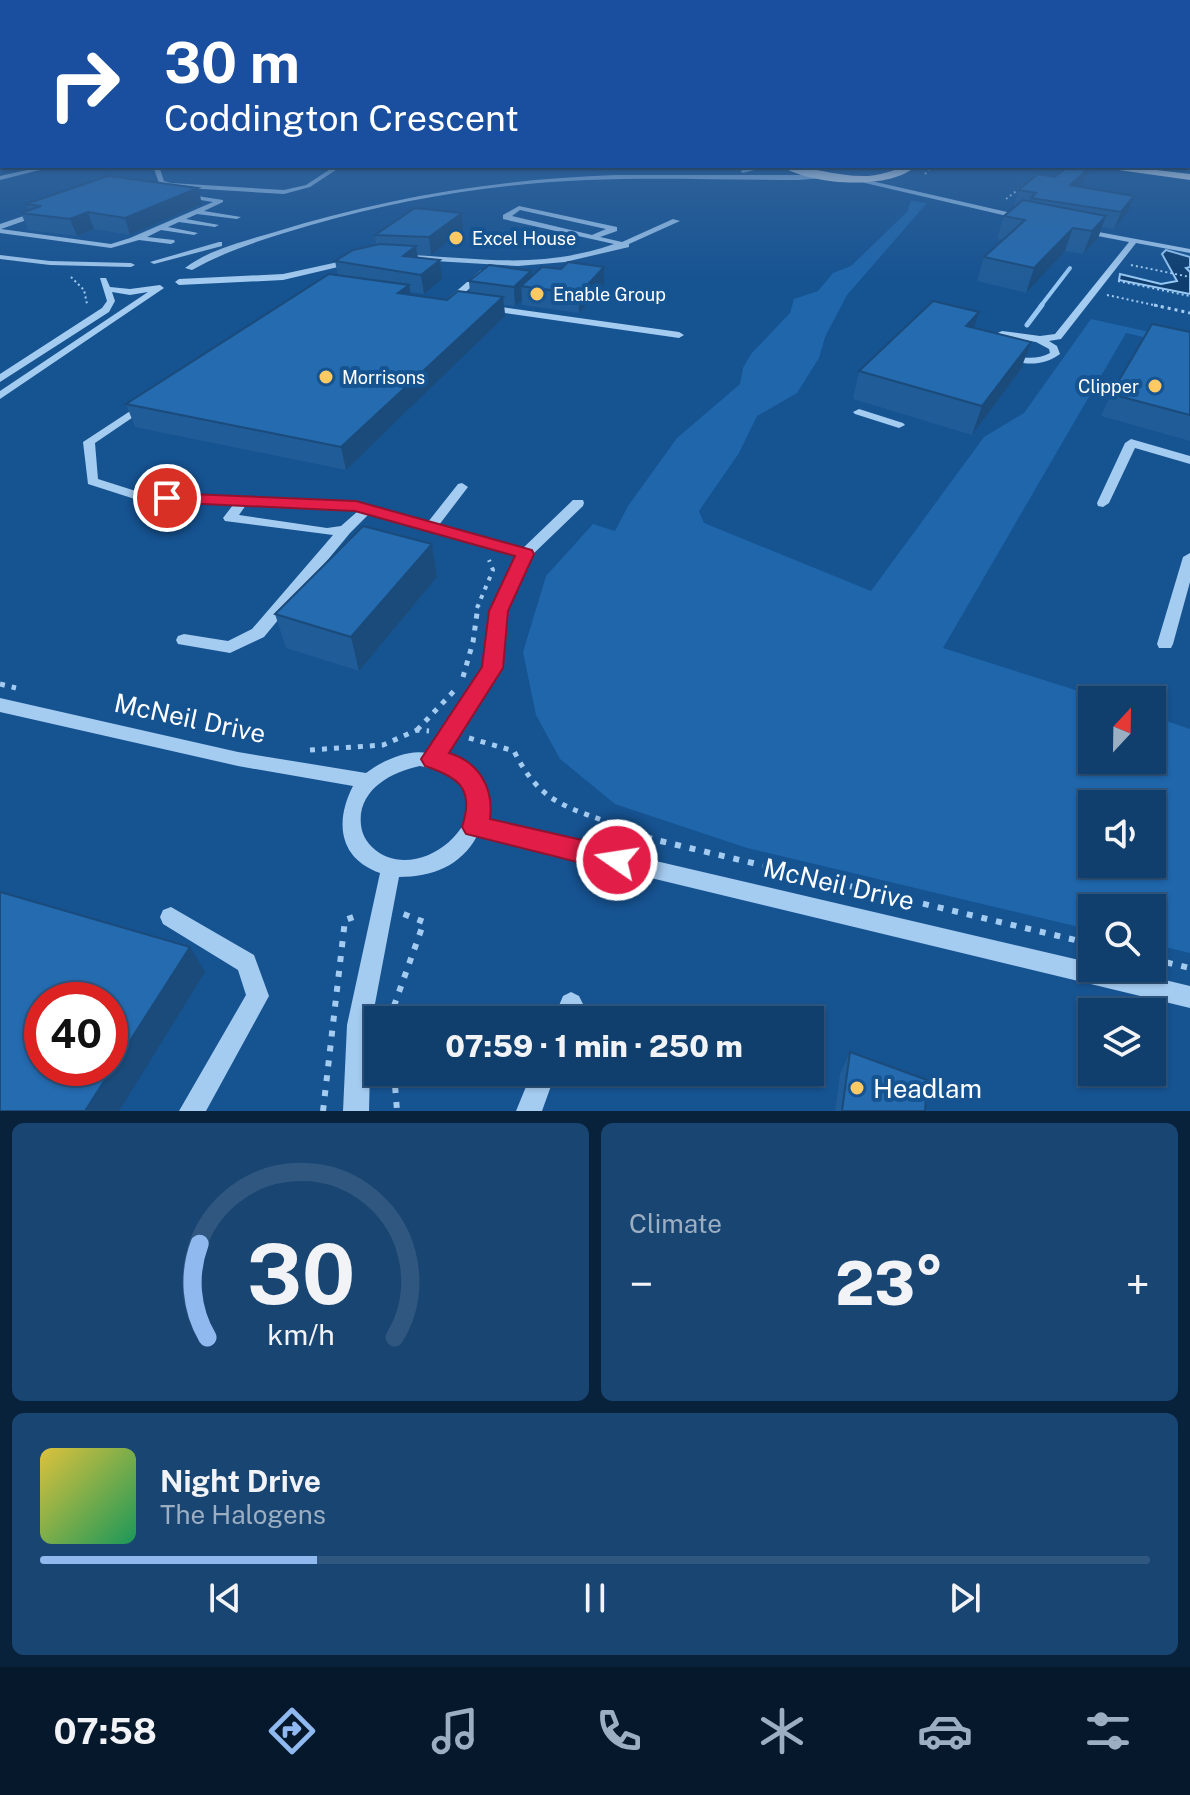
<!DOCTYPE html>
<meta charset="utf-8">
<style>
:root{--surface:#103e6d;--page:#194572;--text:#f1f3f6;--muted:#9caec2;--line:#305780;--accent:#90b9f0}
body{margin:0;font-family:"Public Sans",sans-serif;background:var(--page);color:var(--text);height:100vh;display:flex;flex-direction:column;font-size:30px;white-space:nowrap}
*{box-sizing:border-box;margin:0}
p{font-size:26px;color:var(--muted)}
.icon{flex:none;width:44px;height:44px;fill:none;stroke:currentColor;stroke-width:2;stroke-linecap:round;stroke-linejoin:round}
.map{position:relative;height:1111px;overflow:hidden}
.sheet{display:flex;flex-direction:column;gap:12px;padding:12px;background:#09223c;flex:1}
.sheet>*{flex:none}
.banner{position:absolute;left:0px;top:0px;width:1190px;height:168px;box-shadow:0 2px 6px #0004,0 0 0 2px var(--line);background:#1a4fa0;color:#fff;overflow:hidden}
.needle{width:52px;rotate:22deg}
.fabs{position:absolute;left:1078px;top:686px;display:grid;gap:16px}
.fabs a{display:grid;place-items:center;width:88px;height:88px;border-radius:0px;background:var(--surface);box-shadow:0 2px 6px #0004,0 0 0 2px var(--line);font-size:40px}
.speed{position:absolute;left:24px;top:982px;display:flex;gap:16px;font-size:40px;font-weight:700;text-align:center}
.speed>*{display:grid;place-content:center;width:104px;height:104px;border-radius:50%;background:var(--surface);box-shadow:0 2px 6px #0004,0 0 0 2px var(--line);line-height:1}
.speed .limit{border:12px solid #d22;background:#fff;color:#111}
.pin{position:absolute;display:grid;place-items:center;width:68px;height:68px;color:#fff;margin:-34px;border:4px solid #fff;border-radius:50%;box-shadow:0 2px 8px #0007}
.me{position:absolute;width:88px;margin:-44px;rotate:283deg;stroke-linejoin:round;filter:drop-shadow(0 0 6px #0008)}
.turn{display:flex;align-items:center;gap:28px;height:168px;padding:0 32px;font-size:36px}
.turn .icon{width:104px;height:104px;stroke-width:2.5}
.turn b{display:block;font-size:56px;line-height:68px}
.big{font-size:60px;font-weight:800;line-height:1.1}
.sheet .card{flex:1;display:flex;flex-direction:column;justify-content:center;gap:12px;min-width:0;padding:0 28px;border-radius:12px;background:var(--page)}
.sheet .dial{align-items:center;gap:0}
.dial svg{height:208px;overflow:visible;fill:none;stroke:var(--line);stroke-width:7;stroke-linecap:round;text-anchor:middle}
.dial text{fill:var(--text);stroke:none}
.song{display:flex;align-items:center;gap:24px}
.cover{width:96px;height:96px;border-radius:12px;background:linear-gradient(135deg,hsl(50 70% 55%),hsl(150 70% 35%))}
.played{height:8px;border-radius:4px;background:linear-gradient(90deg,var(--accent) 25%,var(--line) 25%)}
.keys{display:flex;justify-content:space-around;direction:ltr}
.heat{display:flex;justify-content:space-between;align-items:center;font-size:44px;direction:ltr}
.sheet .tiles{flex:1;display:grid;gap:12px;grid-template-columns:1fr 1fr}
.card:last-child{grid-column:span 2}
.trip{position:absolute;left:364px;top:1006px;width:460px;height:80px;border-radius:0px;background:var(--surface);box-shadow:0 2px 6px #0004,0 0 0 2px var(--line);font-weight:800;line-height:80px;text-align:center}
.tabs{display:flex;height:128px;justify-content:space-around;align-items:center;background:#06192c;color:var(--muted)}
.tabs .icon{width:56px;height:56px}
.tabs .selected{color:var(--accent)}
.tabs b{font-size:36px;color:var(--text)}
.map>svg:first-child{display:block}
.green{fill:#1f66ab;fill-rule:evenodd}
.water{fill:#0e3d6e;stroke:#97c7f3;stroke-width:2}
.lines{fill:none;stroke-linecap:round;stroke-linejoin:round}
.stream-far1{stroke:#97c7f3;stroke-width:4}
.stream{stroke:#97c7f3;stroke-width:5}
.path-far4{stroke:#a4cbf0;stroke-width:2;stroke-dasharray:2 3;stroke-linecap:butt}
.path-far3{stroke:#a4cbf0;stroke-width:3;stroke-dasharray:3 4;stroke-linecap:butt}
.path-far2{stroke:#a4cbf0;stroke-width:4;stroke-dasharray:4 6;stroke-linecap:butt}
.path-far1{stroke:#a4cbf0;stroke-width:5;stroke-dasharray:5 7;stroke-linecap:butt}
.path{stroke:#a4cbf0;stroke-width:6;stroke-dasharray:6 9;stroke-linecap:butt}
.minor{fill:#a4cbf0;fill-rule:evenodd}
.highway{fill:#fff;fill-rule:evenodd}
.wall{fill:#205c97}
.shaded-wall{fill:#1a4b7b}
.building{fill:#256bb0;stroke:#1a4b7b;stroke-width:2;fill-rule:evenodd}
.route{fill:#e11d48;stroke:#92132f;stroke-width:2}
.poi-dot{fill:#ffc964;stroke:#165391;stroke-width:3}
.labels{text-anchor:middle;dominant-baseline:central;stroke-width:8;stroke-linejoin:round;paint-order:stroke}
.far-poi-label{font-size:18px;fill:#fff;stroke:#165391;text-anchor:start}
.near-street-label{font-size:26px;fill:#fff;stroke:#165391}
.near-poi-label{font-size:26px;fill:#fff;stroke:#165391;text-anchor:start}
</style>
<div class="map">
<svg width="1190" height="1111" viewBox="0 0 1190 1111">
<rect width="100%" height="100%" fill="#165391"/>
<path class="green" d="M911,201L927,203L847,295L825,337L819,358L797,393L757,416L739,453L699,511L704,523L871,591L984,437L1024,413L1091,319L1190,341V348L1126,333L943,648L1107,700H1092V760H1152V716L1190,729V953L1152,944V908H1092V930L747,848L615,804L560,759L536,715L523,652L546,576L593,524L615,531L628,506L677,438L740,384L743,368L751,354L790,313L794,299L818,291L833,273L851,266L907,212ZM1092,804H1152V864H1092Z"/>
<path class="water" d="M1166,250L1190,257V267L1186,268L1190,272V294L1119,280L1120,274L1161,284L1177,281L1162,254Z"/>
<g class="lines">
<path class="stream-far1" d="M1040,307L1070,268"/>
<path class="stream" d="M1027,325L1042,305"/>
<path class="path-far4" d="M925,174L932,166
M1006,199L1028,182
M1131,265L1190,277
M71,277L84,290L87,304
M1118,281L1190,296
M1107,295L1163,307"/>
<path class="path-far3" d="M1154,305L1190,313"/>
<path class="path-far2" d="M477,608L493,570L489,560"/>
<path class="path-far1" d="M463,677L473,642L478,606
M0,684L16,688
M417,730L454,691
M469,738L514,751C541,806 570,807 623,828
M310,750L383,745L417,730L429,731"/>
<path class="path" d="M618,826L652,839L1092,944
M1152,959L1190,968
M389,1020L424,922L401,913
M394,1072L397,1111
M323,1111L345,920L359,915"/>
<path class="minor" d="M45,166H56L0,180V176Z
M153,166H159L164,181L171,183L284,190L306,185L335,166H342L310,187L284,194L170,187L159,183Z
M758,166H770L743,173L740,171Z
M616,175H830L833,177L799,180C728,180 657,177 587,180C494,184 401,199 311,225C271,237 229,249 192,270L185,268C210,249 245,241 275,232C386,197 499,179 616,175Z
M854,177L1025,216L1029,218L1025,220L852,180Z
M184,194L223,200V202L204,211L241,217L237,219L197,214L186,219L219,225L215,227L179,222L168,227L198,233L194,235L161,230L147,237L174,240L175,242L171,244L139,240L111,248L0,233V224L41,210L44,214L1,229L111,244L130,238L213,202L182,197Z
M519,206L617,227V231L600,237L622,242L673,219L680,221L629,244V247L565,262L518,266L401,259L397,257L401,255H413C486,259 541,269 614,244L503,219V215ZM520,210L606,229L592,235L512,216Z
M1077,228L1190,249V253L1136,243L1061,339L1049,341L1057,346L1060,354C1038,371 1007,363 986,348L985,339L1002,331L1040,336L1055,334L1129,242L1077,232ZM1003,337L1036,342L1049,349L1050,353C1031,363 1010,356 994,345L993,342Z
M219,242H222V246L154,264L150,262Z
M0,255L50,261L131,263L135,265L131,267L50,265L0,259Z
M352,259H355V263L283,280L179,285L175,282L179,279L283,274Z
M481,270L488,272L451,305H445V301Z
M100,278H106L110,287L130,289L160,285L164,288L0,399V391L148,292L130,295L112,292L115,301L109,312L0,382V374L102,308L107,301Z
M487,305L679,332L684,335L679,338L484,310V306Z
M144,402L149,405L148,407L95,443L98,479L142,493L356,502L428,522L458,484L462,483L468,487L439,525L522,549L573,500H583L584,503L583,506L531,556L507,611L501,668L445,756C479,763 490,789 485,821L1092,963V968H1115L1190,986V1008L477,836C461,866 432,877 399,877L371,1025L369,1111H343L347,1025L380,873C338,858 335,821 353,786L238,766L0,712V698L238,752L366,773C382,761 407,749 427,753L485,667L491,611L517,556L369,514L350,533L264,637L230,653L178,644L176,640L178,636L184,634L228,641L252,629L333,535L225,521L223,518L233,505L141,501L88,484L83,442ZM246,505L355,510L358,511L341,526L327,528L239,515ZM420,766C429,768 442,769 450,774C508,809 419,892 372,847C366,841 362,834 361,825C357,791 390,772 420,766Z
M859,409L903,423L905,425L899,428L855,414L853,412Z
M1131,439L1190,456V464L1135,448L1109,503L1103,507L1098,506L1097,503L1125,443Z
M1190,553V582L1173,644L1171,648H1159L1157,644L1183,557Z
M171,907L254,955L269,996L206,1111H179L246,995L238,970L163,924L160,917L163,910Z
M571,992L579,996L583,1004L577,1020H553L563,996Z
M532,1072H556L542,1111H516Z"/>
<path class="highway" d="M1188,140H1190V146H1188Z
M781,166C810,166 838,177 868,176C886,175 899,166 916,166C890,191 810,185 781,166Z
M1090,166H1123L1190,174V180Z"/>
</g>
<path class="wall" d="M1085,181L1079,187L1128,212L1114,229L1102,227L1098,238L1083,254L1065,251L1026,293L977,281L984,257L1003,240L997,239L1004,216L1016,207L1014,206L1018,190Z
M26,204H202L130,235L94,229L77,236L28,230L21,213L29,210Z
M462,213L463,230L431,255H417L418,258L440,260L442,279L424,294L410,292L411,295L447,300L470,293L469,281L531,276L604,285L579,313L522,305V300L515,306L504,305L505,316L346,470L135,427L126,404L338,276L335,261L376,245L375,235Z
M979,312L974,328L1021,369L972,435L853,399L859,371Z
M1190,332V441L1101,416L1111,394Z
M432,544L437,577L359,671L286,648L275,614Z
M850,1052L925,1111H835L840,1074Z"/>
<path class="shaded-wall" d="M1091,166L1085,181L1065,201L1070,185Z
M198,188L202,204L130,235L125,218Z
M1134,196L1128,212L1114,229L1121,212Z
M88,212L94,229L77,236L70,219Z
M462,213L463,230L431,255L429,237Z
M1106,216L1098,238L1083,254L1092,231Z
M1073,228L1065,251L1026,293L1034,268Z
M416,246L419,264L403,256Z
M440,260L442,279L424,294L421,275Z
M604,267V285L579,313V294Z
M531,271L532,287L521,286L522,300L515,306L514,287Z
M409,285L412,304L398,293Z
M503,297L505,316L346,470L341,447Z
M979,312L971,338L966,326Z
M1031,342L1021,369L972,435L982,406Z
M432,544L437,577L359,671L351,637Z
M190,947L205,972L119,1111H85Z"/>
<path class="building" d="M1068,166H1091L1070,185L1134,196L1121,212L1031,198L1036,193L1018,190L1038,174L1055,177Z
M108,176L198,188L125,218L88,212L70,219L21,213L41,206L26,204Z
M1023,200L1106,216L1092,231L1073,228L1034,268L984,257L1025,220L1004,216Z
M415,208L462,213L429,237L375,235Z
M380,244L416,246L403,256L440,260L421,275L335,261L353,250Z
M568,262L604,267L579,294L521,286L542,267L561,269Z
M489,265L531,271L514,287L469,281Z
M329,274L409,285L398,293L447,300L458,291L503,297L341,447L126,404Z
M933,301L979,312L966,326L1031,342L982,406L859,371Z
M1152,324L1190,332V415L1111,394Z
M363,526L432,544L351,637L275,614Z
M0,892L190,947L85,1111H0ZM42,1000H110V1068H42Z
M850,1052L927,1080L925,1111H842Z"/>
<linearGradient id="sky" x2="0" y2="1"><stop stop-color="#0c2e50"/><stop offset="0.45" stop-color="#36669d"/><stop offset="1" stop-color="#36669d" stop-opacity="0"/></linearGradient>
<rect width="1190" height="282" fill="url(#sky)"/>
<path class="route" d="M167,493L356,501L532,550L534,554L508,611L503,668L449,753C479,762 494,788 490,819L617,848L627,852L630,860L627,869L617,872L466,834L462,827C475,788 458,777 425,766L421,759L482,667L489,611L515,556L355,511L161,502L158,498L161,494Z"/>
<g class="poi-dot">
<circle cx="456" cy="238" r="8"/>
<circle cx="537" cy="294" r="8"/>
<circle cx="326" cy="377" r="8"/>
<circle cx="1155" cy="386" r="8"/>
<circle cx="857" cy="1088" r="8"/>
</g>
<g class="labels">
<g class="far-poi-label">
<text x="472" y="238">Excel House</text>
<text x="553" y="294">Enable Group</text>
<text x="342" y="377">Morrisons</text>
<text x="1139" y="386" text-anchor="end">Clipper</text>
</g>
<g class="near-street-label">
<text transform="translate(190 718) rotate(12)">McNeil Drive</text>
<text transform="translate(839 884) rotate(13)">McNeil Drive</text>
</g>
<g class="near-poi-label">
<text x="873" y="1088">Headlam</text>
</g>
</g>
</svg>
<div class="fabs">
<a><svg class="needle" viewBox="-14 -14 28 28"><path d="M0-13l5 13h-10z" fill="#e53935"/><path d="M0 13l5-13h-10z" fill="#9caec2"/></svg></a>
<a><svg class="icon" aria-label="sound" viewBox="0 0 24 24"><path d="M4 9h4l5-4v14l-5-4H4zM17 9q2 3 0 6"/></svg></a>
<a><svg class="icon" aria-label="search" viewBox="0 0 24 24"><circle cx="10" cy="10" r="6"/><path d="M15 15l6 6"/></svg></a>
<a><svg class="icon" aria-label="layers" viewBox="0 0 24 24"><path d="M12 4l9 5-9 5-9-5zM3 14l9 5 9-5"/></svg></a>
</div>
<div class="speed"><div class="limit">40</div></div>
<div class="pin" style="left:167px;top:498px;background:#d93025"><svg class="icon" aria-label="arrive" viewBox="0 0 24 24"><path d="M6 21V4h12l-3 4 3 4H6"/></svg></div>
<svg class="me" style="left:617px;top:860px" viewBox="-20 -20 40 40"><circle r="17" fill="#e11d48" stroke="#fff" stroke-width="3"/><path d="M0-11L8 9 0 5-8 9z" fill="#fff"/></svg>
<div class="trip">07:59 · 1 min · 250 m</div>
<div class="banner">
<div class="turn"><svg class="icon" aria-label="right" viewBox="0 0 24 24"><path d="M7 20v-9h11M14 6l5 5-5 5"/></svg><div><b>30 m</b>Coddington Crescent</div></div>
</div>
</div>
<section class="sheet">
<div class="tiles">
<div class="card dial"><svg viewBox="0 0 100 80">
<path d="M14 69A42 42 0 1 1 86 69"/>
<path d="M14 69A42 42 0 0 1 11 33" stroke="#90b9f0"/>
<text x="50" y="56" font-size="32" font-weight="700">30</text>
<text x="50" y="72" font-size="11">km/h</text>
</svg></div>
<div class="card"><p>Climate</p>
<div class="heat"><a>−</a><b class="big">23°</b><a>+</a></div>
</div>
<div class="card">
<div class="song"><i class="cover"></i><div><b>Night Drive</b><p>The Halogens</p></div></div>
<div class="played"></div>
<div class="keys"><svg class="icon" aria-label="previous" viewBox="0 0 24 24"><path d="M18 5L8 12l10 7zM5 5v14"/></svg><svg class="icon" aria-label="pause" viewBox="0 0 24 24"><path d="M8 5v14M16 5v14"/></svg><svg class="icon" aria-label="next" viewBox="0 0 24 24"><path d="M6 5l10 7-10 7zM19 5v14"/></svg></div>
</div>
</div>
</section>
<nav class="tabs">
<b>07:58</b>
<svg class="icon selected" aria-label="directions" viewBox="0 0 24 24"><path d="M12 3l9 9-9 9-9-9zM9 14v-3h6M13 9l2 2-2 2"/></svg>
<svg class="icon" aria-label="music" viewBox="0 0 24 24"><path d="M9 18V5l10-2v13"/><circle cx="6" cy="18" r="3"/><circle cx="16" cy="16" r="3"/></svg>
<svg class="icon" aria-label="phone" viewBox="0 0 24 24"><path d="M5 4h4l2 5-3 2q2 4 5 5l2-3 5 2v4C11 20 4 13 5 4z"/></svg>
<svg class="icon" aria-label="climate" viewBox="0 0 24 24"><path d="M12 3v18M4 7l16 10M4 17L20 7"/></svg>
<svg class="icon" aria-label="car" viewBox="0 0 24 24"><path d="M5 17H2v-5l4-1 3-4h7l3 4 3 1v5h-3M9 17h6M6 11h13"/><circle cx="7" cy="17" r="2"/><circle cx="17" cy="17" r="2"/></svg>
<svg class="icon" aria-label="filters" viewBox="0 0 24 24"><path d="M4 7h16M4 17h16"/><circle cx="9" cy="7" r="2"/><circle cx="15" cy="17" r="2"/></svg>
</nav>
